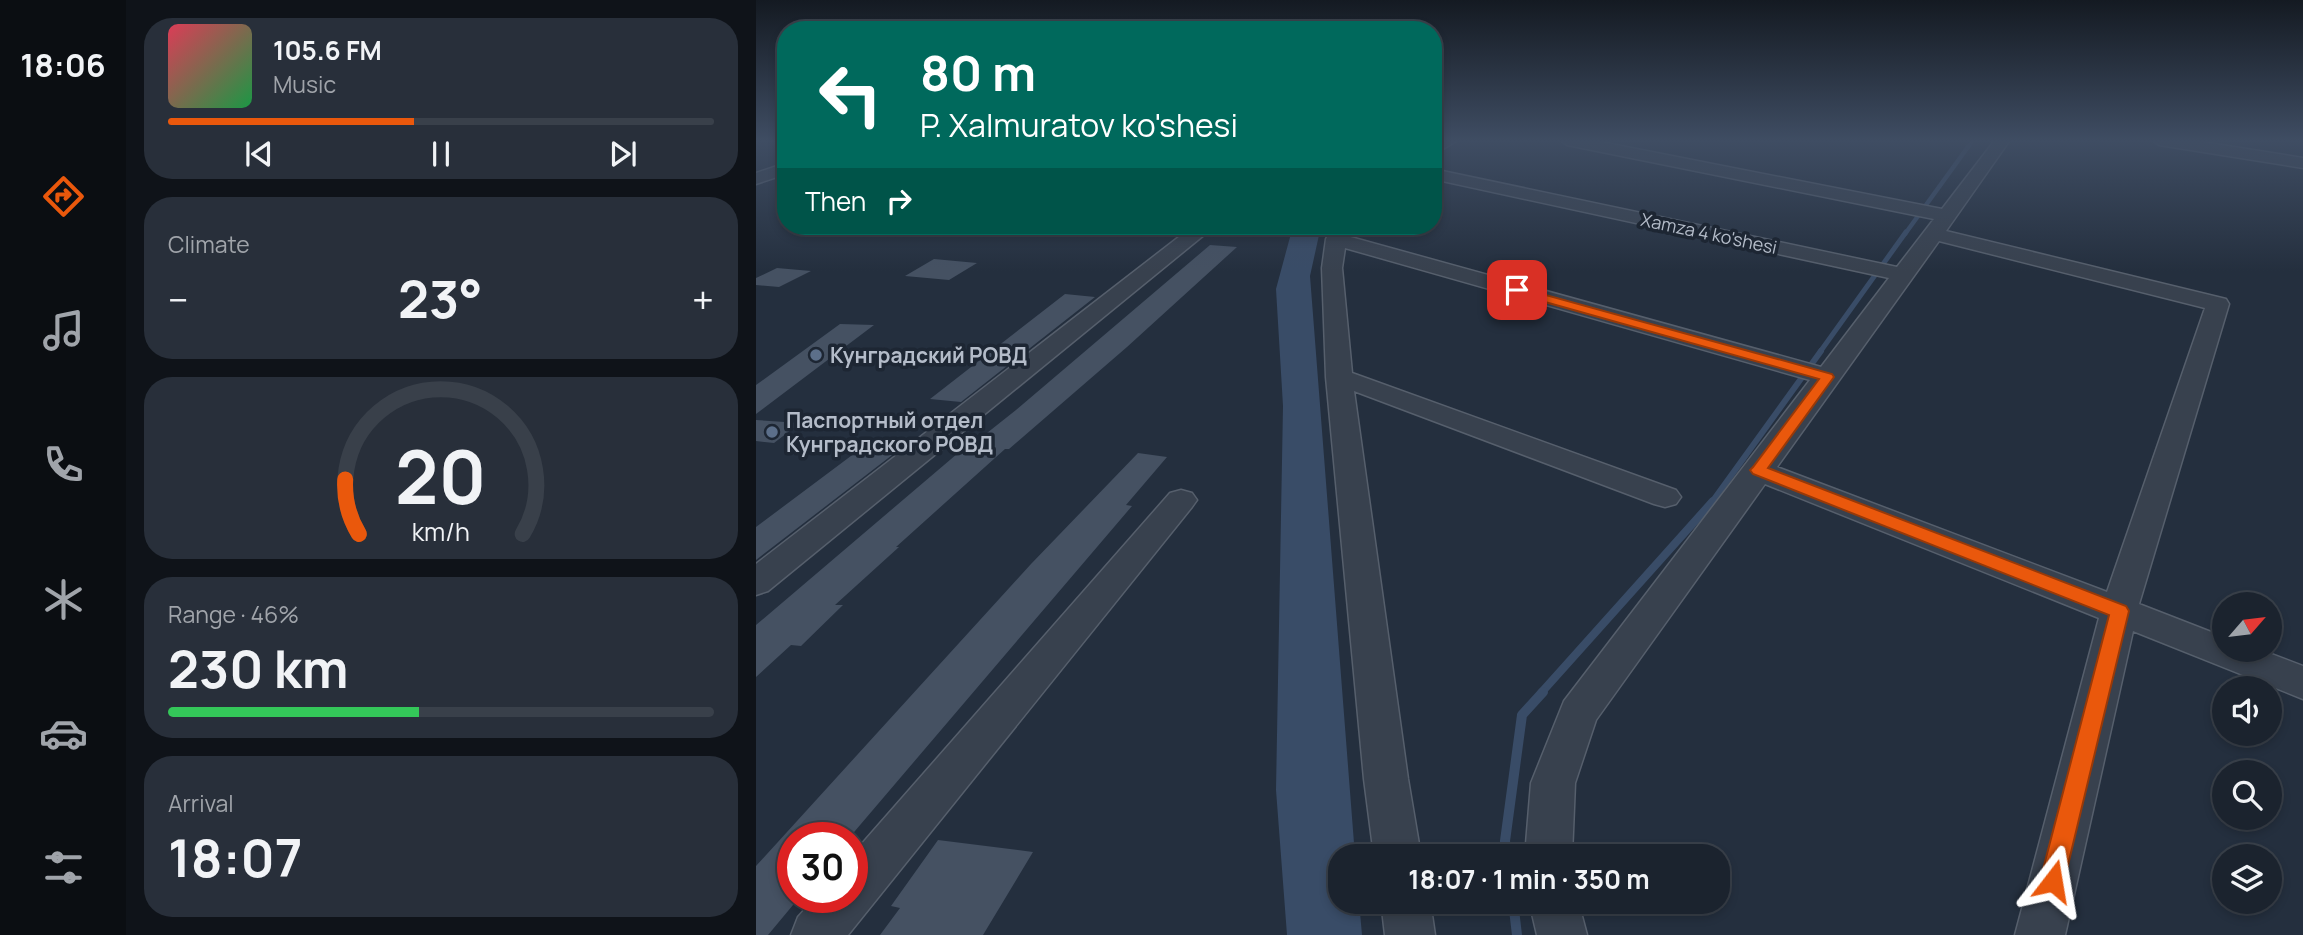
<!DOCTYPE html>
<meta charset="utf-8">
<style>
:root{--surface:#1b232e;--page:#282f3a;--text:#f1f3f6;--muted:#a0a4aa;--line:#39404a;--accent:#ea580c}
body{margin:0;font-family:Manrope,sans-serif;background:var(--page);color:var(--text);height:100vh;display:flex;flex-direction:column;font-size:26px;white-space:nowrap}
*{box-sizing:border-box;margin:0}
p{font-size:23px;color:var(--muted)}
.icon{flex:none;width:38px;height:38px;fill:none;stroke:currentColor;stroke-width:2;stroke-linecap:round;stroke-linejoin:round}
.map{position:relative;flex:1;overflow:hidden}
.drawer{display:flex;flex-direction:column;gap:18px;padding:18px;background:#0f1319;width:630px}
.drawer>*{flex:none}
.banner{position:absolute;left:21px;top:21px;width:665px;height:214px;border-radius:28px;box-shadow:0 4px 10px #0003,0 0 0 2px var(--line);background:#00695c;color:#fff;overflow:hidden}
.needle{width:46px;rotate:62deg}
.fabs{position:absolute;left:1456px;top:592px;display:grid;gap:14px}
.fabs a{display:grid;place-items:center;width:70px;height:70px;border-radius:50%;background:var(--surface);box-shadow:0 4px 10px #0003,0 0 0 2px var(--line);font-size:35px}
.speed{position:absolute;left:21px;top:822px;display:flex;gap:14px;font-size:35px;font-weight:700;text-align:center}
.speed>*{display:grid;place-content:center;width:91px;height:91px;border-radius:50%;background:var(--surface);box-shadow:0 4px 10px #0003,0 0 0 2px var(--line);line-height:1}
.speed .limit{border:10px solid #d22;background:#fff;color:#111}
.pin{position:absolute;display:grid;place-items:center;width:60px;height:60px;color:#fff;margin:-30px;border-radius:14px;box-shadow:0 4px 10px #0006}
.me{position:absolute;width:77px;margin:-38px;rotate:14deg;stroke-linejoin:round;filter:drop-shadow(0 0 5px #0008)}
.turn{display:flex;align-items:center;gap:24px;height:147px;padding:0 28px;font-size:32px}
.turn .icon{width:91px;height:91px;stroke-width:2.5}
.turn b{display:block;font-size:49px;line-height:60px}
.then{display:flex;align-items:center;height:66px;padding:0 28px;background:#0003;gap:14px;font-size:26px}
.big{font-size:52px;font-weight:700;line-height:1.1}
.drawer .card{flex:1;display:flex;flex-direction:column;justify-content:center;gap:10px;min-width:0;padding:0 24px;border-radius:28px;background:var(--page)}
.drawer .dial{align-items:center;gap:0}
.dial svg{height:182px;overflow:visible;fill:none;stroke:var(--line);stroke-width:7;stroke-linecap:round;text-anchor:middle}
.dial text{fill:var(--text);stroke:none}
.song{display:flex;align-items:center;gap:21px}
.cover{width:84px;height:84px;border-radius:10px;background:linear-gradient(135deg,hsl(350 70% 55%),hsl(140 70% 35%))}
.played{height:7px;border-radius:4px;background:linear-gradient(90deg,var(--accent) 45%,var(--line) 45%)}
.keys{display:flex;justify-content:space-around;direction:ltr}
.heat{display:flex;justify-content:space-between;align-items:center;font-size:38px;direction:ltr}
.charge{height:10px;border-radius:5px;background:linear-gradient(90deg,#34c759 46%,var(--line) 0)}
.trip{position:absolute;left:572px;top:844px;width:402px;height:70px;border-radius:28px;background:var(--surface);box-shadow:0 4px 10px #0003,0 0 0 2px var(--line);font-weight:700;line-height:70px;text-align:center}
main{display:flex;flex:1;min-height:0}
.menu{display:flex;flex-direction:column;width:126px;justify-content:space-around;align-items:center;background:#0b0e12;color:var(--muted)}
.menu .icon{width:49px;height:49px}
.menu .selected{color:var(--accent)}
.menu b{font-size:32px;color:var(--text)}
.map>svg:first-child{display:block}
.water{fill:#394c67}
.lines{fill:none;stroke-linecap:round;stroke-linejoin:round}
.stream-far4{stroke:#394c67;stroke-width:4.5}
.stream-far3{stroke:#394c67;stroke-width:5}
.stream-far2{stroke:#394c67;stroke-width:6}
.stream-far1{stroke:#394c67;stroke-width:8}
.stream{stroke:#394c67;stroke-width:10}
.building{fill:#455162}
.minor-casing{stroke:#565f6c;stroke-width:3}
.minor{fill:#38414e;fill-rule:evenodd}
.route{fill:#ea580c;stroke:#983908;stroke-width:2}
.service-dot{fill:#5c6f8a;stroke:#1d2633;stroke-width:2.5}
.labels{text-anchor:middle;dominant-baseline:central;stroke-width:7;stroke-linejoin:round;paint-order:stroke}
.far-street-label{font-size:18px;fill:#b4bcc9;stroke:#1d2633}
.poi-label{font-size:21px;font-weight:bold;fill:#b4bcc9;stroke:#1d2633;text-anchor:start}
</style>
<main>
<nav class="menu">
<b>18:06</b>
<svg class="icon selected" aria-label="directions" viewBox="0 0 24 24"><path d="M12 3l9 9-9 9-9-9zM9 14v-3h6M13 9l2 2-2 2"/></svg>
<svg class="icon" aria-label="music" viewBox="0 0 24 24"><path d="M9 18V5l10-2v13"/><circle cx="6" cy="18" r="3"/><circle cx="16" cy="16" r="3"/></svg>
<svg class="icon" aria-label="phone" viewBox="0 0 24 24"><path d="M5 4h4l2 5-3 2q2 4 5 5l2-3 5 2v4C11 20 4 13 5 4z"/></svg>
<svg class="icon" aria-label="climate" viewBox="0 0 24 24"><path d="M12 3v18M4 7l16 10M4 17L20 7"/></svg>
<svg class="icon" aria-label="car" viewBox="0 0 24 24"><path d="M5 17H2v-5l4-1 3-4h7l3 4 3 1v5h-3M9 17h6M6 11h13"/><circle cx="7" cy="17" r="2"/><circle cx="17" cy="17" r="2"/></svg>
<svg class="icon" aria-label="filters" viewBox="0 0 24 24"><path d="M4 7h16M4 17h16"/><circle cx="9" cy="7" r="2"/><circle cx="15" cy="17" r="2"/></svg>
</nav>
<section class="drawer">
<div class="card">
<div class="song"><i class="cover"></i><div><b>105.6 FM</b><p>Music</p></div></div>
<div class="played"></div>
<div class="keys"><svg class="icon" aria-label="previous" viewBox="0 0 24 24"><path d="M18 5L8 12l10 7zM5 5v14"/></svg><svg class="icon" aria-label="pause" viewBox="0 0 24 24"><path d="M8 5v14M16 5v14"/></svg><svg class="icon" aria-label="next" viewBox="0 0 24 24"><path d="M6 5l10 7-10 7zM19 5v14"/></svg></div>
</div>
<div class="card"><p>Climate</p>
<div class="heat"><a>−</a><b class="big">23°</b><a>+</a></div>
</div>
<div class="card dial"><svg viewBox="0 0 100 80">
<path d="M14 69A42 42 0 1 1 86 69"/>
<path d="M14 69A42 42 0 0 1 8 45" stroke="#ea580c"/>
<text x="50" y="56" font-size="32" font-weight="700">20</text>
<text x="50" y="72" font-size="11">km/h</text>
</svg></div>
<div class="card"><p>Range · 46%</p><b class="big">230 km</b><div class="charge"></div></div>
<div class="card"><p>Arrival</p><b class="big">18:07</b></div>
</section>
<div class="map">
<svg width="1547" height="935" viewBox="0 0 1547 935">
<rect width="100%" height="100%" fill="#242f3e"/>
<path class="water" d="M537,226H565L554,276L599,856H584V901H603L606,935H531L520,790L527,406L520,289Z"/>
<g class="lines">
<path class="stream-far4" d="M1149,234L1217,140"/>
<path class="stream-far3" d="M1064,352L1150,232"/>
<path class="stream-far2" d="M956,502L1065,351"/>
<path class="stream-far1" d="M785,693L957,501"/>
<path class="stream" d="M751,856L749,841L766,715L787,692
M757,901L761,935"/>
</g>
<path class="building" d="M454,245L481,247L371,347L253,449H249L140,547H143L79,605H87L45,646L35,645L0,677V625L208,448H212L260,410Z
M178,259L221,263L193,280L149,276Z
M21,268L55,271L23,287L0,285V278Z
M309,294L339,297L205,402L174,399Z
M84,324L118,325L0,414V385Z
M0,420L44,423L18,443L0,441Z
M119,438L153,442L0,560V527Z
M382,453L411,457L370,505L376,506L93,838H37V905L12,935H0V866L275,564Z
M182,840L277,852L227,935H124L144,908L135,906Z"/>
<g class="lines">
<g class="minor-casing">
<path id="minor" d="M20,140H30V145L22,143Z
M683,140H702L677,155V144Z
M804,140H835L1186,209L1239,140H1254L1190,231L1470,299L1473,304L1383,604L1468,637V649H1502L1547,666V699L1377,631L1309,935H1259L1343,618L1009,484L840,720L819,783L816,856H769L775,783L808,701L1054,380L589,248L586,268L596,373L920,490L925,497L920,504L909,507L898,504L598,391L652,779L665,856H618L608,779L570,377L566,268L570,239L577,226H595L591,236L1065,367L1133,278L677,179V169L1141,267L1178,219L811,145ZM1183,241L1449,308L1351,592L1021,467Z
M1396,140H1434L1547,158V168L1403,145Z
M30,163V174L0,184V173Z
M437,226H459L12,591L0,595V564Z
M425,490L436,493L441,500L436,507L92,935H35L42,917L59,898H96V855L414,493Z
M625,901H674L679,935H629Z
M773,901H822L831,935H781Z"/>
</g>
<use href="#minor" class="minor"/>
</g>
<linearGradient id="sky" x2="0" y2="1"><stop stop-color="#141a22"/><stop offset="0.52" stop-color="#3f4d63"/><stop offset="1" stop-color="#3f4d63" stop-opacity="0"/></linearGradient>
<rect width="1547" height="271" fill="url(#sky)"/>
<path class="route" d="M761,287L1076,374L1078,377L1012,468L1370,606L1373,611L1306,890L1297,894L1288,890L1284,881L1353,615L997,474L994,470L997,467L1063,379L757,293L755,290Z"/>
<g class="service-dot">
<circle cx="60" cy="355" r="7"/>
<circle cx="16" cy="432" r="7"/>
</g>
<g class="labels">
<g class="far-street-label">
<text transform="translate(953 233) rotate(12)">Xamza 4 ko'shesi</text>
</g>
<g class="poi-label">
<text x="74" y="355">Кунградский РОВД</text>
<text x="30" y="420">Паспортный отдел<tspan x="30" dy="24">Кунградского РОВД</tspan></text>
</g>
</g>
</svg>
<div class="fabs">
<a><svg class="needle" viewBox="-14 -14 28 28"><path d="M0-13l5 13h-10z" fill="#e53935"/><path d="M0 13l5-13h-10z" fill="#a0a4aa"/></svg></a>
<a><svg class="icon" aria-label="sound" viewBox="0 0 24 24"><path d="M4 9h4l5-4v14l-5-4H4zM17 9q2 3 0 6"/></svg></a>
<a><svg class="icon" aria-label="search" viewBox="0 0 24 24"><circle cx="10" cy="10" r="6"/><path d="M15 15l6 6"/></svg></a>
<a><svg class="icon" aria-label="layers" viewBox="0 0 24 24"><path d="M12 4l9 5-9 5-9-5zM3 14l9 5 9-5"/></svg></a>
</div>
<div class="speed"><div class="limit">30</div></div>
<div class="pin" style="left:761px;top:290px;background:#d93025"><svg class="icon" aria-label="arrive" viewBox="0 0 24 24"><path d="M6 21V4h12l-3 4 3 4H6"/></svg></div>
<svg class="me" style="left:1297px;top:881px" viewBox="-20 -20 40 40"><path d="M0-17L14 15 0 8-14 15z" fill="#ea580c" stroke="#fff" stroke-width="4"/></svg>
<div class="trip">18:07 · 1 min · 350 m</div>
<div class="banner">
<div class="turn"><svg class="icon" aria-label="left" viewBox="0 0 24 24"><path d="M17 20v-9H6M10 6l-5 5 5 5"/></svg><div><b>80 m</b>P. Xalmuratov ko'shesi</div></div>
<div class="then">Then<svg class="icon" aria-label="right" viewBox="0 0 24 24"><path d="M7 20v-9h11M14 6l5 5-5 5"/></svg></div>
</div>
</div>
</main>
